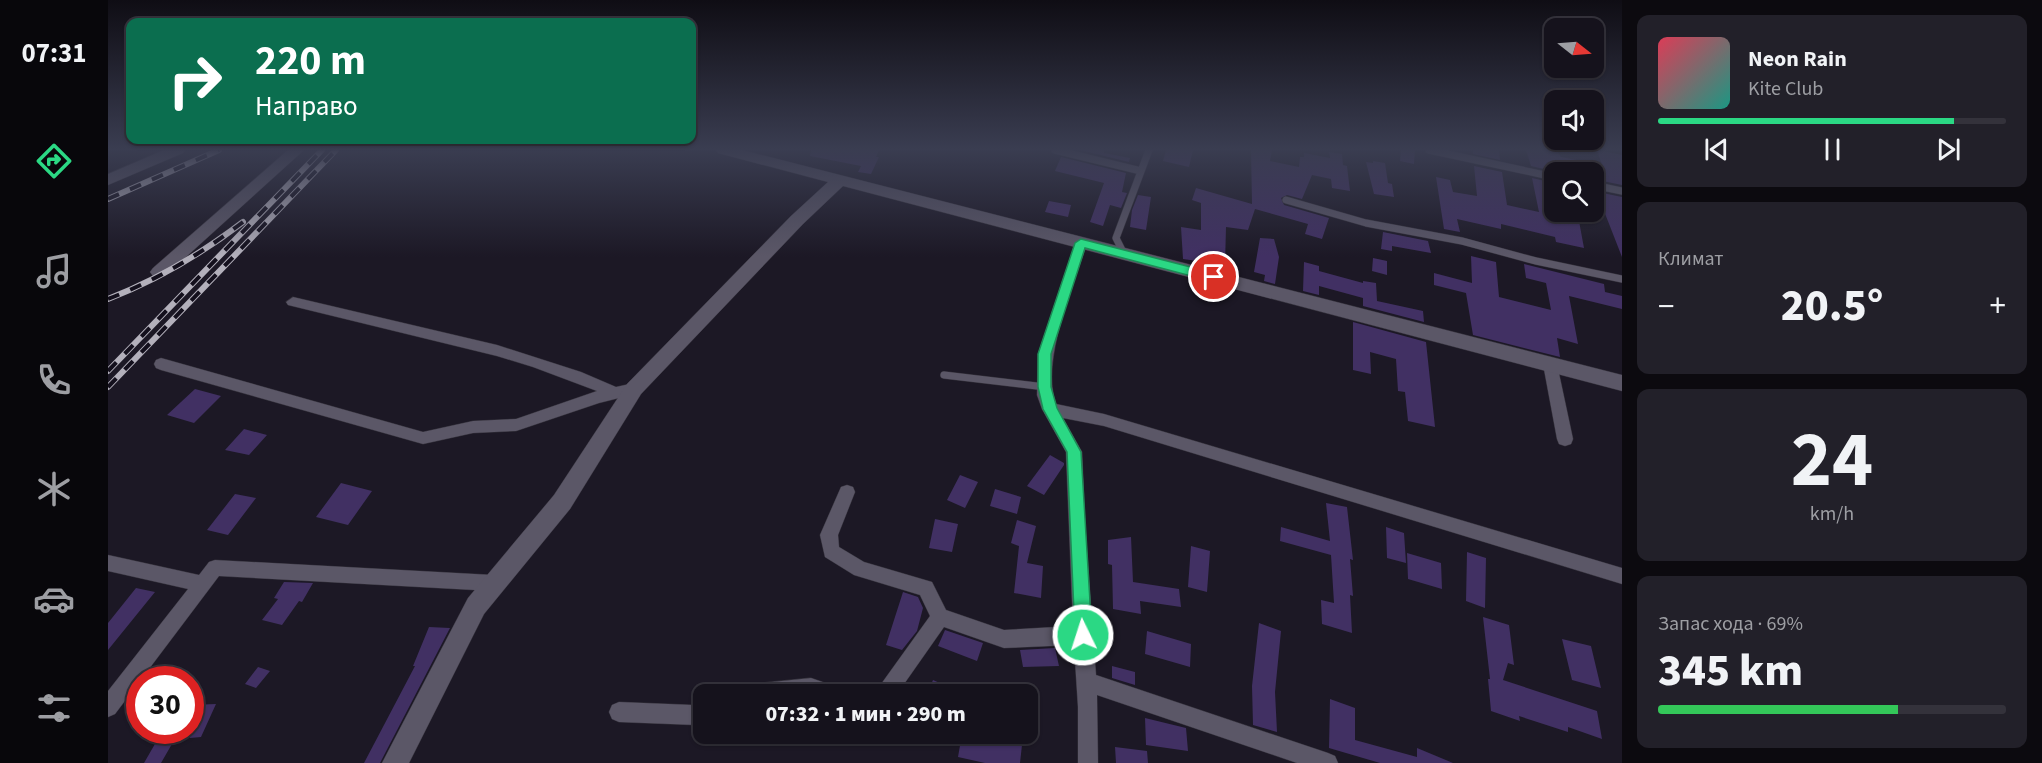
<!DOCTYPE html>
<html lang="ru">
<meta charset="utf-8">
<style>
:root{--surface:#15121c;--page:#222029;--text:#f1f3f6;--muted:#9d9ea3;--line:#34323b;--accent:#2bd884}
body{margin:0;font-family:"Source Sans 3",sans-serif;background:var(--page);color:var(--text);height:100vh;display:flex;flex-direction:column;font-size:22px;white-space:nowrap}
*{box-sizing:border-box;margin:0}
p{font-size:20px;color:var(--muted)}
.icon{flex:none;width:33px;height:33px;fill:none;stroke:currentColor;stroke-width:2;stroke-linecap:round;stroke-linejoin:round}
.map{position:relative;flex:1;overflow:hidden}
.sheet{display:flex;flex-direction:column;gap:15px;padding:15px;background:#0c0a0f;width:420px}
.sheet>*{flex:none}
.top-card{position:absolute;left:18px;top:18px;width:570px;height:126px;border-radius:12px;box-shadow:0 2px 4px #0004,0 0 0 2px var(--line);background:#0b6e4f;color:#fff;overflow:hidden}
.needle{width:39px;rotate:107deg}
.tools{position:absolute;left:1436px;top:18px;display:grid;gap:12px}
.tools a{display:grid;place-items:center;width:60px;height:60px;border-radius:12px;background:var(--surface);box-shadow:0 2px 4px #0004,0 0 0 2px var(--line);font-size:30px}
.speed{position:absolute;left:18px;top:666px;display:flex;gap:12px;font-size:30px;font-weight:700;text-align:center}
.speed>*{display:grid;place-content:center;width:78px;height:78px;border-radius:50%;background:var(--surface);box-shadow:0 2px 4px #0004,0 0 0 2px var(--line);line-height:1}
.speed .limit{border:9px solid #d22;background:#fff;color:#111}
.pin{position:absolute;display:grid;place-items:center;width:51px;height:51px;color:#fff;margin:-26px;border:3px solid #fff;border-radius:50%;box-shadow:0 2px 6px #0007}
.me{position:absolute;width:66px;margin:-33px;rotate:356deg;stroke-linejoin:round;filter:drop-shadow(0 0 4px #0008)}
.turn{display:flex;align-items:center;gap:21px;height:126px;padding:0 30px;font-size:27px}
.turn .icon{width:78px;height:78px;stroke-width:2.5}
.turn b{display:block;font-size:42px;line-height:51px}
.big{font-size:45px;font-weight:800;line-height:1.1}
.sheet .tile{flex:1;display:flex;flex-direction:column;justify-content:center;gap:9px;min-width:0;padding:0 21px;border-radius:12px;background:var(--page)}
.sheet .dial{align-items:center;gap:0}
.dial b{font-size:78px;line-height:1}
.song{display:flex;align-items:center;gap:18px}
.cover{width:72px;height:72px;border-radius:9px;background:linear-gradient(135deg,hsl(350 70% 55%),hsl(170 70% 35%))}
.played{height:6px;border-radius:3px;background:linear-gradient(90deg,var(--accent) 85%,var(--line) 85%)}
.keys{display:flex;justify-content:space-around;direction:ltr}
.heat{display:flex;justify-content:space-between;align-items:center;font-size:33px;direction:ltr}
.charge{height:9px;border-radius:4px;background:linear-gradient(90deg,#34c759 69%,var(--line) 0)}
.trip{position:absolute;left:585px;top:684px;width:345px;height:60px;border-radius:12px;background:var(--surface);box-shadow:0 2px 4px #0004,0 0 0 2px var(--line);font-weight:800;line-height:60px;text-align:center}
main{display:flex;flex:1;min-height:0}
.dock{display:flex;flex-direction:column;width:108px;justify-content:space-around;align-items:center;background:#08070b;color:var(--muted)}
.dock .icon{width:42px;height:42px}
.dock .active{color:var(--accent)}
.dock b{font-size:27px;color:var(--text)}
.map>svg:first-child{display:block}
.building{fill:#413063}
.lines{fill:none;stroke-linecap:round;stroke-linejoin:round}
.service-casing{stroke:#35323c;stroke-width:8}
.minor-casing{stroke:#35323c;stroke-width:1}
.tertiary-casing{stroke:#35323c;stroke-width:1}
.service{stroke:#5b5767;stroke-width:7}
.minor{fill:#5b5767;fill-rule:evenodd}
.tertiary{fill:#5b5767;fill-rule:evenodd}
.rail-casing{stroke:#b3b0bb;stroke-width:6}
.rail{stroke:#130f1c;stroke-width:4;stroke-dasharray:12;stroke-linecap:butt}
.route{fill:#2bd884;stroke:#1c8c56;stroke-width:1.5}
</style>
<main>
<nav class="dock">
<b>07:31</b>
<svg class="icon active" aria-label="directions" viewBox="0 0 24 24"><path d="M12 3l9 9-9 9-9-9zM9 14v-3h6M13 9l2 2-2 2"/></svg>
<svg class="icon" aria-label="music" viewBox="0 0 24 24"><path d="M9 18V5l10-2v13"/><circle cx="6" cy="18" r="3"/><circle cx="16" cy="16" r="3"/></svg>
<svg class="icon" aria-label="phone" viewBox="0 0 24 24"><path d="M5 4h4l2 5-3 2q2 4 5 5l2-3 5 2v4C11 20 4 13 5 4z"/></svg>
<svg class="icon" aria-label="climate" viewBox="0 0 24 24"><path d="M12 3v18M4 7l16 10M4 17L20 7"/></svg>
<svg class="icon" aria-label="car" viewBox="0 0 24 24"><path d="M5 17H2v-5l4-1 3-4h7l3 4 3 1v5h-3M9 17h6M6 11h13"/><circle cx="7" cy="17" r="2"/><circle cx="17" cy="17" r="2"/></svg>
<svg class="icon" aria-label="filters" viewBox="0 0 24 24"><path d="M4 7h16M4 17h16"/><circle cx="9" cy="7" r="2"/><circle cx="15" cy="17" r="2"/></svg>
</nav>
<div class="map">
<svg width="1514" height="763" viewBox="0 0 1514 763">
<rect width="100%" height="100%" fill="#1c1825"/>
<path class="building" d="M703,150H771L768,157H771L763,174L750,172L753,166L702,156Z
M972,150H996V153L1022,158L1021,162Z
M1058,150H1085L1081,167L1055,161Z
M1143,150H1164L1162,161L1191,167L1192,157H1196V153L1222,158L1221,152L1234,154L1235,165L1239,166L1242,191L1224,188L1223,179L1204,175L1194,199L1179,195L1173,198L1176,205L1221,218L1214,239L1197,234L1200,224L1147,209L1140,230L1118,227L1117,265L1075,259L1073,227L1093,230V203L1084,200L1088,188L1144,204Z
M1293,150H1307L1306,164L1292,161Z
M1365,150H1391L1392,160L1365,154Z
M1418,150H1448L1453,157L1494,165L1489,150L1514,155V185L1485,179V172H1449L1423,166Z
M953,157L1018,173L1014,192L1019,193L1013,208L1002,205L995,226L982,222L996,183L947,171Z
M1265,161L1277,163L1280,183L1284,184L1286,197L1266,194L1258,162L1265,163Z
M1366,166L1394,172L1399,205L1431,212L1424,178L1446,183V216L1471,221L1476,248L1448,242L1447,237L1393,224V229L1349,219L1352,232L1336,229L1328,177L1342,180L1345,192L1369,196Z
M1485,191L1514,197V257L1496,211L1487,210Z
M1030,195L1043,197L1038,230L1022,227L1024,210Z
M941,201L963,205L960,217L937,212Z
M1275,232L1320,241L1323,253L1284,246V251L1273,249Z
M1152,238L1166,239L1171,257L1167,284L1156,281L1157,275L1146,272Z
M1363,256L1388,262L1391,297L1443,310L1438,283L1418,278L1416,264L1496,284L1497,292L1514,296V309L1461,296L1470,344L1449,338L1452,357L1365,335L1358,293L1326,285V273L1364,283Z
M1265,258L1279,261V275L1264,271Z
M1196,262L1211,266V271L1255,283V281L1268,283L1269,301L1315,311L1316,322L1255,306V298L1211,286V295L1195,291Z
M1245,322L1318,342L1327,427L1300,421L1297,392L1290,391L1288,359L1262,352L1263,374L1245,370Z
M87,389L113,396L86,423L59,415Z
M136,429L159,435L141,455L117,450Z
M942,455L956,463V465L936,495L919,486Z
M852,475L870,482L857,508L839,500Z
M233,483L264,491L240,525L208,517Z
M887,489L913,497L909,514L882,506Z
M127,494L148,498L120,535L99,530Z
M1218,503L1239,507L1245,560L1242,559L1245,596L1242,595L1244,633L1214,624L1213,600L1226,603L1223,555L1172,541L1173,527L1222,541Z
M827,519L850,524L844,552L821,548Z
M909,520L928,526L919,563L935,566L933,598L906,593L911,546L903,543Z
M1278,527L1296,533L1298,563L1279,558Z
M1023,537L1025,582L1071,589L1073,607L1032,601L1033,614L1005,609L1004,565L1000,564V540Z
M1083,546L1102,551L1099,592L1080,587Z
M1359,552L1378,558L1377,608L1358,601Z
M1299,553L1333,563L1334,589L1300,579Z
M176,582L205,583L194,602L191,601L174,625L154,620L170,599L166,598Z
M28,588L47,592L0,650V623Z
M795,592L810,597L815,608L809,631L794,650L778,645Z
M1375,617L1401,625L1406,665L1400,663L1395,680L1489,711L1494,739L1460,727V732L1411,716L1412,721L1383,711L1380,679H1382Z
M1151,623L1173,631L1167,692L1169,732L1145,725L1144,686Z
M321,627L342,628L272,763H256L307,666H305Z
M837,630L875,643L869,661L830,646Z
M1039,631L1083,644L1082,667L1037,654Z
M1454,639L1483,646L1493,688L1464,680Z
M947,648L951,666L915,667L912,650Z
M1004,666L1027,672V685L1004,678Z
M150,667L162,671L148,688L137,684Z
M825,680L857,694H819Z
M1222,699L1247,708V740L1309,757V748L1345,763H1272L1221,748Z
M108,704L93,737L82,738V705Z
M1037,718L1078,728L1080,751L1038,745Z
M55,730H72L53,763H36Z
M854,734H886L885,738L914,745L912,763H877L850,757Z
M1007,747L1039,751L1040,763H1008Z"/>
<g class="lines">
<g class="service-casing">
<path id="service" d="M947,150L1033,171
M1321,150L1446,177
M1485,185L1514,191
M1178,200L1258,223L1354,241L1428,261L1514,279
M1016,254L1008,238L1041,150
M836,375L937,387"/>
</g>
<g class="minor-casing">
<path id="minor" d="M973,239L979,243C966,286 932,361 948,404L996,414L1514,568V584L996,426L955,418L974,452L977,525L988,675L1220,753L1227,756L1230,763H1189L989,695L990,763H970V707L966,645L896,648L836,627L789,694H768L771,687L822,616L812,595L746,575L717,557L712,535L733,487L739,485L745,487L747,492L730,535L731,547L756,562L824,582L838,610L896,630L965,626L958,452L934,409L929,395L930,354L967,243Z
M185,297L389,345L473,372L508,387L526,383L531,385L534,389L531,393L491,403L408,431L365,433L315,444L53,370L48,368L46,364L48,360L53,358L315,432L365,421L408,419L489,391L425,367L389,356L180,305L178,302Z
M1442,358L1447,360L1449,364L1465,439L1463,444L1457,446L1451,444L1449,439L1435,364L1437,360Z
M0,555L91,575L101,562L107,560L385,575L391,577L394,583L391,589L385,591L111,576L7,714L0,717V691L80,589L0,571Z
M703,678L729,687L732,694H633L636,687L643,684Z
M596,699V722L588,725L511,722L504,719L501,712L504,705L511,702L585,705Z"/>
</g>
<g class="tertiary-casing">
<path id="tertiary" d="M56,150H77L75,153L0,185V174Z
M180,150H196L57,276H45L42,272L45,268Z
M608,150H634L1514,375V391L735,186L695,224L533,394L462,509L376,614L301,763H274L360,598L446,495L519,384L683,216L720,182L610,153Z"/>
</g>
<use href="#service" class="service"/>
<use href="#minor" class="minor"/>
<use href="#tertiary" class="tertiary"/>
<g class="rail-casing">
<path id="rail" d="M0,199L111,150
M0,299C49,280 93,254 135,222
M0,371L214,150
M0,387L228,150"/>
</g>
<use href="#rail" class="rail"/>
</g>
<linearGradient id="sky" x2="0" y2="1"><stop stop-color="#0f0d14"/><stop offset="0.58" stop-color="#3a3d51"/><stop offset="1" stop-color="#3a3d51" stop-opacity="0"/></linearGradient>
<rect width="1514" height="257" fill="url(#sky)"/>
<path class="route" d="M973,239L1106,273L1112,277L1106,282L977,248L943,354V387L949,408L973,452L984,635L981,641L975,644L969,641L967,635L959,452L935,409L930,387V354L967,243Z"/>
</svg>
<div class="tools">
<a><svg class="needle" viewBox="-14 -14 28 28"><path d="M0-13l5 13h-10z" fill="#e53935"/><path d="M0 13l5-13h-10z" fill="#9d9ea3"/></svg></a>
<a><svg class="icon" aria-label="sound" viewBox="0 0 24 24"><path d="M4 9h4l5-4v14l-5-4H4zM17 9q2 3 0 6"/></svg></a>
<a><svg class="icon" aria-label="search" viewBox="0 0 24 24"><circle cx="10" cy="10" r="6"/><path d="M15 15l6 6"/></svg></a>
</div>
<div class="speed"><div class="limit">30</div></div>
<div class="pin" style="left:1106px;top:277px;background:#d93025"><svg class="icon" aria-label="arrive" viewBox="0 0 24 24"><path d="M6 21V4h12l-3 4 3 4H6"/></svg></div>
<svg class="me" style="left:975px;top:635px" viewBox="-20 -20 40 40"><circle r="17" fill="#2bd884" stroke="#fff" stroke-width="3"/><path d="M0-11L8 9 0 5-8 9z" fill="#fff"/></svg>
<div class="trip">07:32 · 1 мин · 290 m</div>
<div class="top-card">
<div class="turn"><svg class="icon" aria-label="right" viewBox="0 0 24 24"><path d="M7 20v-9h11M14 6l5 5-5 5"/></svg><div><b>220 m</b>Направо</div></div>
</div>
</div>
<section class="sheet">
<div class="tile">
<div class="song"><i class="cover"></i><div><b>Neon Rain</b><p>Kite Club</p></div></div>
<div class="played"></div>
<div class="keys"><svg class="icon" aria-label="previous" viewBox="0 0 24 24"><path d="M18 5L8 12l10 7zM5 5v14"/></svg><svg class="icon" aria-label="pause" viewBox="0 0 24 24"><path d="M8 5v14M16 5v14"/></svg><svg class="icon" aria-label="next" viewBox="0 0 24 24"><path d="M6 5l10 7-10 7zM19 5v14"/></svg></div>
</div>
<div class="tile"><p>Климат</p>
<div class="heat"><a>−</a><b class="big">20.5°</b><a>+</a></div>
</div>
<div class="tile dial"><b>24</b><p>km/h</p></div>
<div class="tile"><p>Запас хода · 69%</p><b class="big">345 km</b><div class="charge"></div></div>
</section>
</main>
